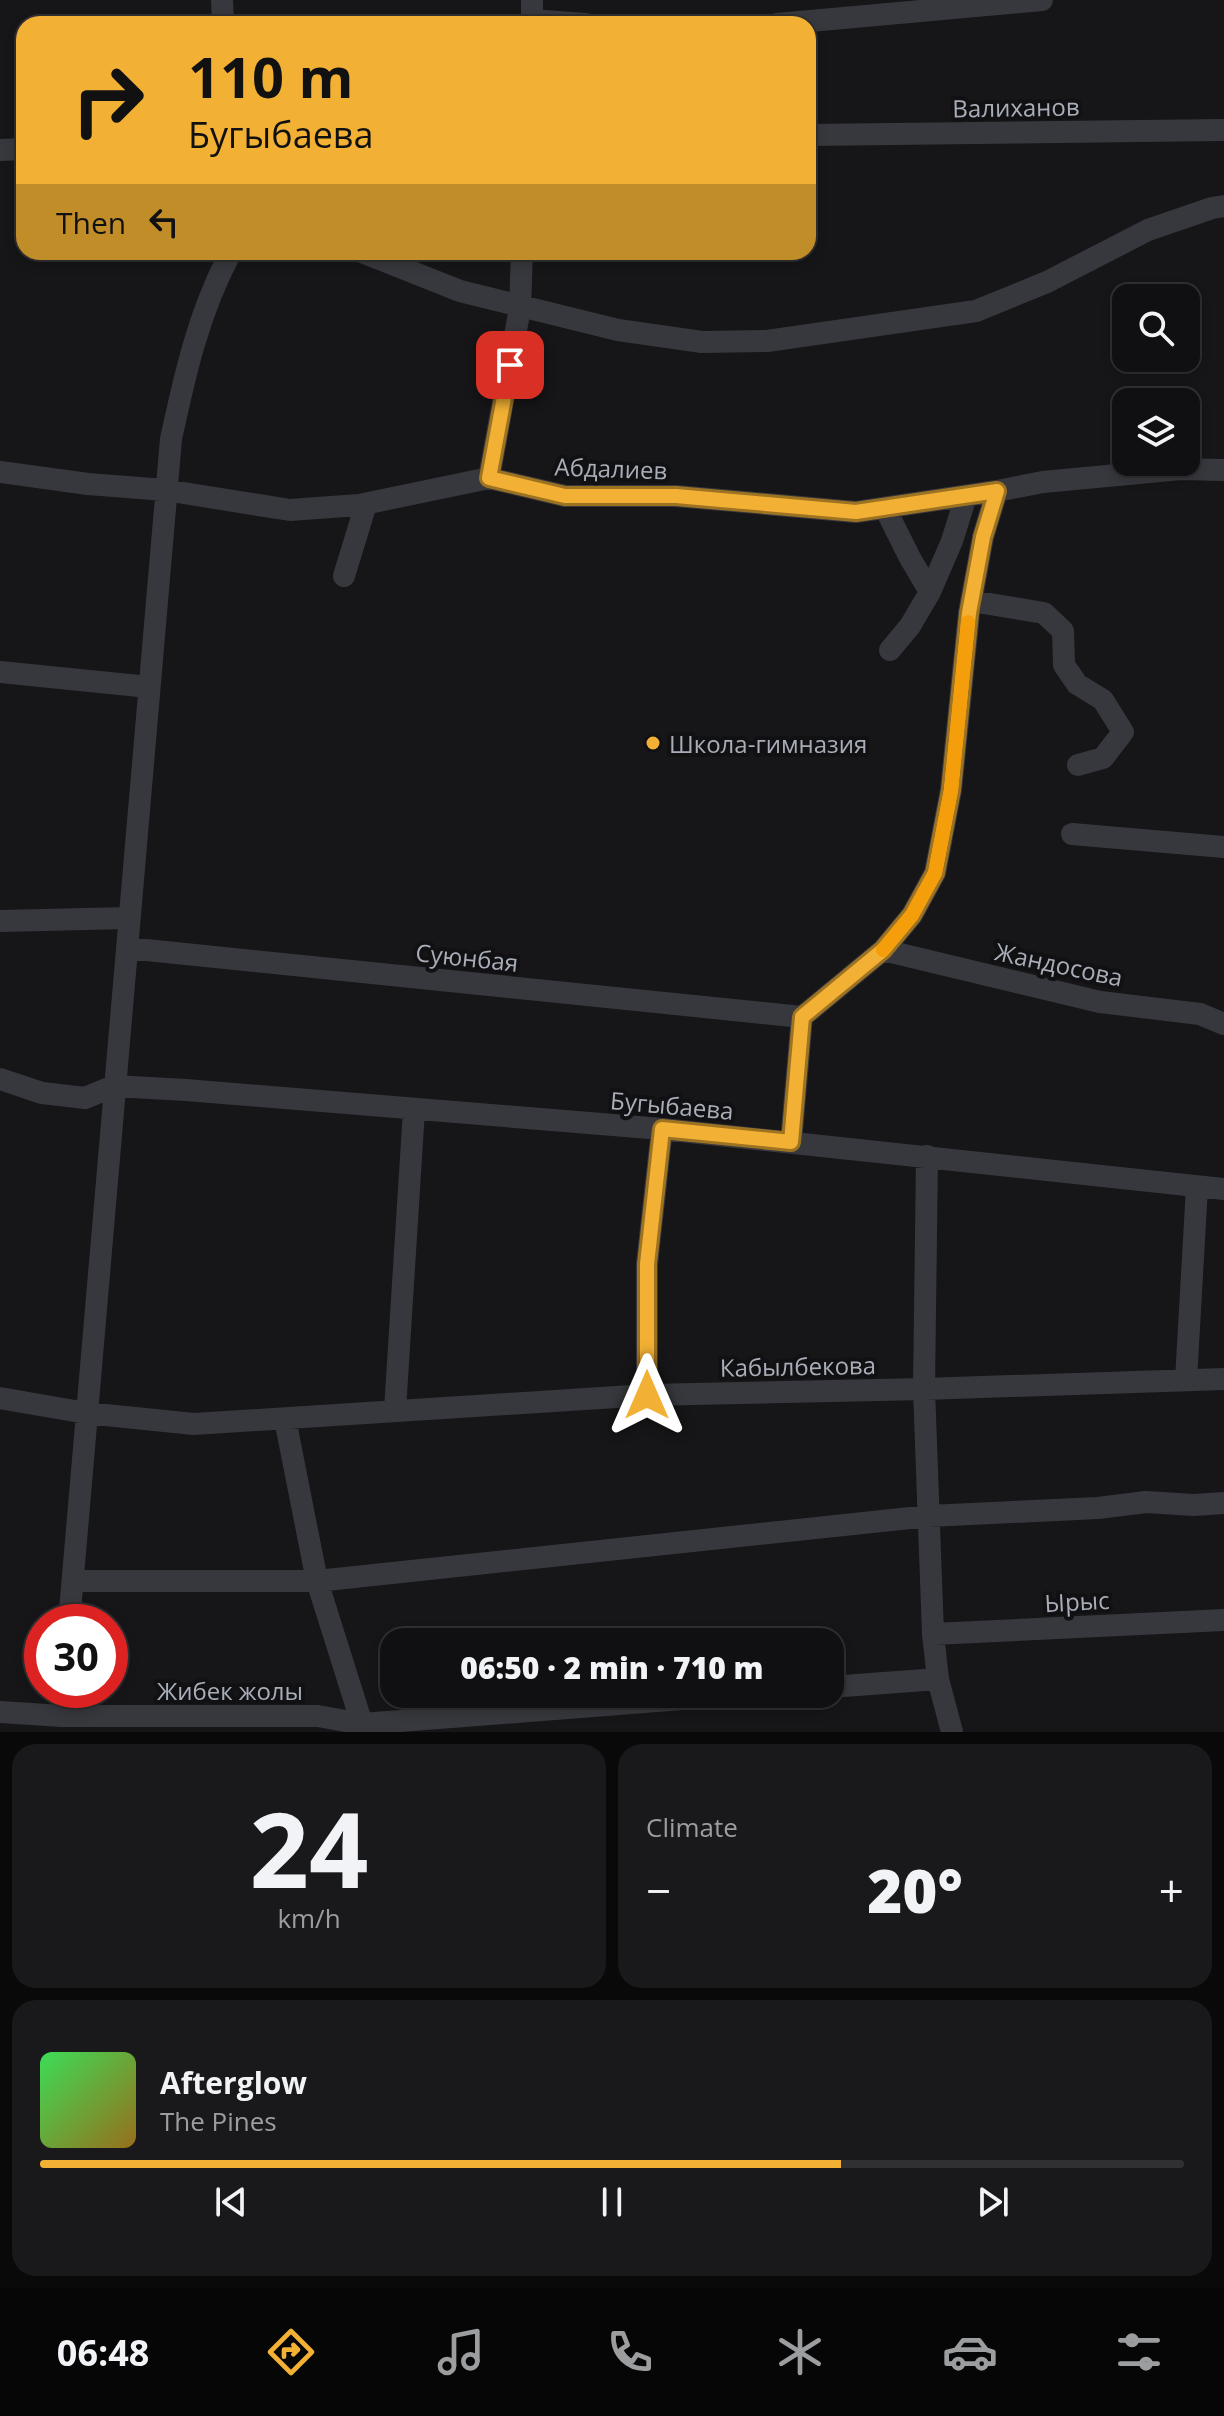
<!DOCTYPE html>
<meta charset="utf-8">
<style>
:root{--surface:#101012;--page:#19191b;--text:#f1f3f6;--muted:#9c9d9f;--line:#303032;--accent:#f2b134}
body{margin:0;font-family:"Open Sans",sans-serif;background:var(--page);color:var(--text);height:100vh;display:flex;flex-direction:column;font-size:30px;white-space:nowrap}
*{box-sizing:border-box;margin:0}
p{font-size:26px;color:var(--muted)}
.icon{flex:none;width:44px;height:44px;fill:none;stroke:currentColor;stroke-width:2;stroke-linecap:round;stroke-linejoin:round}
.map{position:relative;height:1732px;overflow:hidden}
.drawer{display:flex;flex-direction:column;gap:12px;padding:12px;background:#09090a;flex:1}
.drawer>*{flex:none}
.banner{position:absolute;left:16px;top:16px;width:800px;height:244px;border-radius:24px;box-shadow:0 4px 12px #0003,0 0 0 2px var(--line);background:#f2b134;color:#111;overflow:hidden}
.fabs{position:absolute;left:1112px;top:284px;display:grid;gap:16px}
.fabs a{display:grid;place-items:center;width:88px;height:88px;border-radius:16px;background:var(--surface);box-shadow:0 4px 12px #0003,0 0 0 2px var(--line);font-size:40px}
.speed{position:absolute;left:24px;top:1604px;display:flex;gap:16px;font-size:40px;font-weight:700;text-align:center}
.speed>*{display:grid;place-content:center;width:104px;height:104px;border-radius:50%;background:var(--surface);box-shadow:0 4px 12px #0003,0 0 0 2px var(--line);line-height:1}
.speed .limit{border:12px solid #d22;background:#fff;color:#111}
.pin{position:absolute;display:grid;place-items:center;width:68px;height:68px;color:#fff;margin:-34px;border-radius:16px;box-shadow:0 4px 12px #0006}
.me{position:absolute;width:88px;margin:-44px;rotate:0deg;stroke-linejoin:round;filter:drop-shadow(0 0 6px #0008)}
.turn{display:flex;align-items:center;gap:28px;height:168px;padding:0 40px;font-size:36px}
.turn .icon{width:104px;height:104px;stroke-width:2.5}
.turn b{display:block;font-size:56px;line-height:68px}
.then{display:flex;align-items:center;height:76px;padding:0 40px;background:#0003;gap:16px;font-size:30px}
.big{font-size:60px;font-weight:800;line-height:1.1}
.drawer .widget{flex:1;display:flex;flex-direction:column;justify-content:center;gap:12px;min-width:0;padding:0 28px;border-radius:24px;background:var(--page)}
.drawer .dial{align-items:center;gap:0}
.dial b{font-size:104px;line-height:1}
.song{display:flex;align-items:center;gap:24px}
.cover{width:96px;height:96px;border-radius:12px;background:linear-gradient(135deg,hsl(130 70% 55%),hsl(40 70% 35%))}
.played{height:8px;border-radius:4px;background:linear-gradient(90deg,var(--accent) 70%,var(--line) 70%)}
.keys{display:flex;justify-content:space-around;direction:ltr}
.heat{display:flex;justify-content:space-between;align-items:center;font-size:44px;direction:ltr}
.drawer .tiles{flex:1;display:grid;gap:12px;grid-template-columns:1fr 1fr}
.widget:last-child{grid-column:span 2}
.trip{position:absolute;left:380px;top:1628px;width:464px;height:80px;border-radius:24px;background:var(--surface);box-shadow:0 4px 12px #0003,0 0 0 2px var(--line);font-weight:800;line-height:80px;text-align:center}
.tabs{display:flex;height:128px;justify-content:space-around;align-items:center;background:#060607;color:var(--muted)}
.tabs .icon{width:56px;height:56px}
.tabs .on{color:var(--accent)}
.tabs b{font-size:36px;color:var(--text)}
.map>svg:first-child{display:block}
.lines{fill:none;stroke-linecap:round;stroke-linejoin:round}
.minor{stroke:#37383d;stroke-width:22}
.route-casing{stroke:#9d7322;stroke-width:20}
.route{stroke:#f2b134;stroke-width:14}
.slow{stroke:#f59e0b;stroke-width:14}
.poi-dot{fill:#f2b134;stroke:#111113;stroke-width:3}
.labels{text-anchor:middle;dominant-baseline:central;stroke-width:8;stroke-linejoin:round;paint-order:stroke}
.street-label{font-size:24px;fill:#a8adb8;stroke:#111113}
.poi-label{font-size:24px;fill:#a8adb8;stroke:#111113;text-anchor:start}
</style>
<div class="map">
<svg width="1224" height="1732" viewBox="0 0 1224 1732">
<rect width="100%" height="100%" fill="#161618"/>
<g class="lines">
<path class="minor" d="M222,0L223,24
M532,20L585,24
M532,24V0
M777,24L1042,0
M808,135L1224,130
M0,150L24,149
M362,252L460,291L618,330L702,342L767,341L976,311L1047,282L1148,230L1212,208L1224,206
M0,472L88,484L165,490L290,510L359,505L489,478L565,496H676L856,512L997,491L1043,482L1181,469L1224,470
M489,478L520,308L522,252
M885,508L910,558L930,592L910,626L890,650
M344,576L366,504
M930,592L952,541L966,496
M971,601L1044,613L1063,631L1064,665L1077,684L1103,700L1123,732L1103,758L1078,765
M0,672L149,687
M1072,834L1224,847
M0,921L128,918
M127,948L802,1017
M883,950L1100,1002L1200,1014L1224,1024
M0,1079L42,1093L85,1098L114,1086L186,1090L662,1129L1224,1189
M791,1142L802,1017L883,950L912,915L935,873L951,790L969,613L983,537L997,491
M927,1156L924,1389L933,1634L938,1679L952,1732
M1186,1380L1197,1187
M647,1395V1264L662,1129
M0,1398L86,1413L194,1424L647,1395L924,1389L1224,1379
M395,1410L414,1110
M285,1419L317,1581L362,1724
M73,1581H317L929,1516L1098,1508L1146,1502L1194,1505L1224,1503
M69,1622L171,439C185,374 199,311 231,252
M933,1634L1224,1620
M830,1687L938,1679
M0,1712L62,1716H318L362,1724L746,1694
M62,1716L64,1690"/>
</g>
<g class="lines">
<g class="route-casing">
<path id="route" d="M510,365L489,478L565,496H676L856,512L997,491L983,537L969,613L951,790L935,873L912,915L883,950L802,1017L791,1142L662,1129L647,1264V1395"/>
</g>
<use href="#route" class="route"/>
<path class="slow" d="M883,950L912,915L935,873L951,790L968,622"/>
</g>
<circle class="poi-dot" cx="653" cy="743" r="8"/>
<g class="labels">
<g class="street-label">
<text transform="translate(1016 107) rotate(-1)">Валиханов</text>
<text transform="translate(611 468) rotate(2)">Абдалиев</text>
<text transform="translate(467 957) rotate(6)">Суюнбая</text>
<text transform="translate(1059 964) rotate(12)">Жандосова</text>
<text transform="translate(672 1105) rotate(5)">Бугыбаева</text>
<text transform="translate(798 1366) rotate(-1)">Кабылбекова</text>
<text transform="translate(1077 1601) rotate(-3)">Ырыс</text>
<text x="230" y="1690">Жибек жолы</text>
</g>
<g class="poi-label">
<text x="669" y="743">Школа-гимназия</text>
</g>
</g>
</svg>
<div class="fabs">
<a><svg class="icon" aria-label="search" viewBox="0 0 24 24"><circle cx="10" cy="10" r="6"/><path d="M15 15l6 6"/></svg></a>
<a><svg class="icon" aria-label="layers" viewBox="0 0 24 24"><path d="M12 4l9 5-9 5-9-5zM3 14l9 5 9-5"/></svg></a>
</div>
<div class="speed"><div class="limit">30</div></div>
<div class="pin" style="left:510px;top:365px;background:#d93025"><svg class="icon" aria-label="arrive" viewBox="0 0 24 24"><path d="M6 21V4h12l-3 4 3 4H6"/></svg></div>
<svg class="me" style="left:647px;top:1395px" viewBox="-20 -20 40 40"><path d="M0-17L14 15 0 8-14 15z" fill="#f2b134" stroke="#fff" stroke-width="4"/></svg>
<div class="trip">06:50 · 2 min · 710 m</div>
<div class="banner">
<div class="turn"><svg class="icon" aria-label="right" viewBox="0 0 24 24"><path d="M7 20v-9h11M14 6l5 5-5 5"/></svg><div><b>110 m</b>Бугыбаева</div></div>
<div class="then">Then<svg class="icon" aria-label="left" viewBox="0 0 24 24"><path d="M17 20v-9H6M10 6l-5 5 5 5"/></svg></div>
</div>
</div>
<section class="drawer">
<div class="tiles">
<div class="widget dial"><b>24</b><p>km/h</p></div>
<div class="widget"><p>Climate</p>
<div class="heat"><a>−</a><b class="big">20°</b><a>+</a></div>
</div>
<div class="widget">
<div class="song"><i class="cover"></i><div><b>Afterglow</b><p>The Pines</p></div></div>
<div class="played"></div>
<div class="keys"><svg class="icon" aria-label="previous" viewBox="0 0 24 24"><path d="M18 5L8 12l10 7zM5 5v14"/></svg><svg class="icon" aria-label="pause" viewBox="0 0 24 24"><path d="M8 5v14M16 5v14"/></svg><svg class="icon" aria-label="next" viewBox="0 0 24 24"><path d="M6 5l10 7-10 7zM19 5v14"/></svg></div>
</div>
</div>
</section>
<nav class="tabs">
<b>06:48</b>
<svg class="icon on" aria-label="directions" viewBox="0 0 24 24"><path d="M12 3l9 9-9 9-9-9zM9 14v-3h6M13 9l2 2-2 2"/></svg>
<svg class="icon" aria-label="music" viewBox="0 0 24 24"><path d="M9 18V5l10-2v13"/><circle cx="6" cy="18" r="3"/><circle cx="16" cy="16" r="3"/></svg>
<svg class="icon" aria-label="phone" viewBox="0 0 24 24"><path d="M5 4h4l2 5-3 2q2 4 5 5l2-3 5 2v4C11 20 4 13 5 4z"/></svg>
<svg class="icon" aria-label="climate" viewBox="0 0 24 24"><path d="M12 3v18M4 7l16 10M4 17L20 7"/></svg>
<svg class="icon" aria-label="car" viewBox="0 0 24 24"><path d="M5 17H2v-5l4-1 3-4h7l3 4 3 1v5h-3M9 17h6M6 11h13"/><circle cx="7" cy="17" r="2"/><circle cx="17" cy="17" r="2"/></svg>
<svg class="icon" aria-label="filters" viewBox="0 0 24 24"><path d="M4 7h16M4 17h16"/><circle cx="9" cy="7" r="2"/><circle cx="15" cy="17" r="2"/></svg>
</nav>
